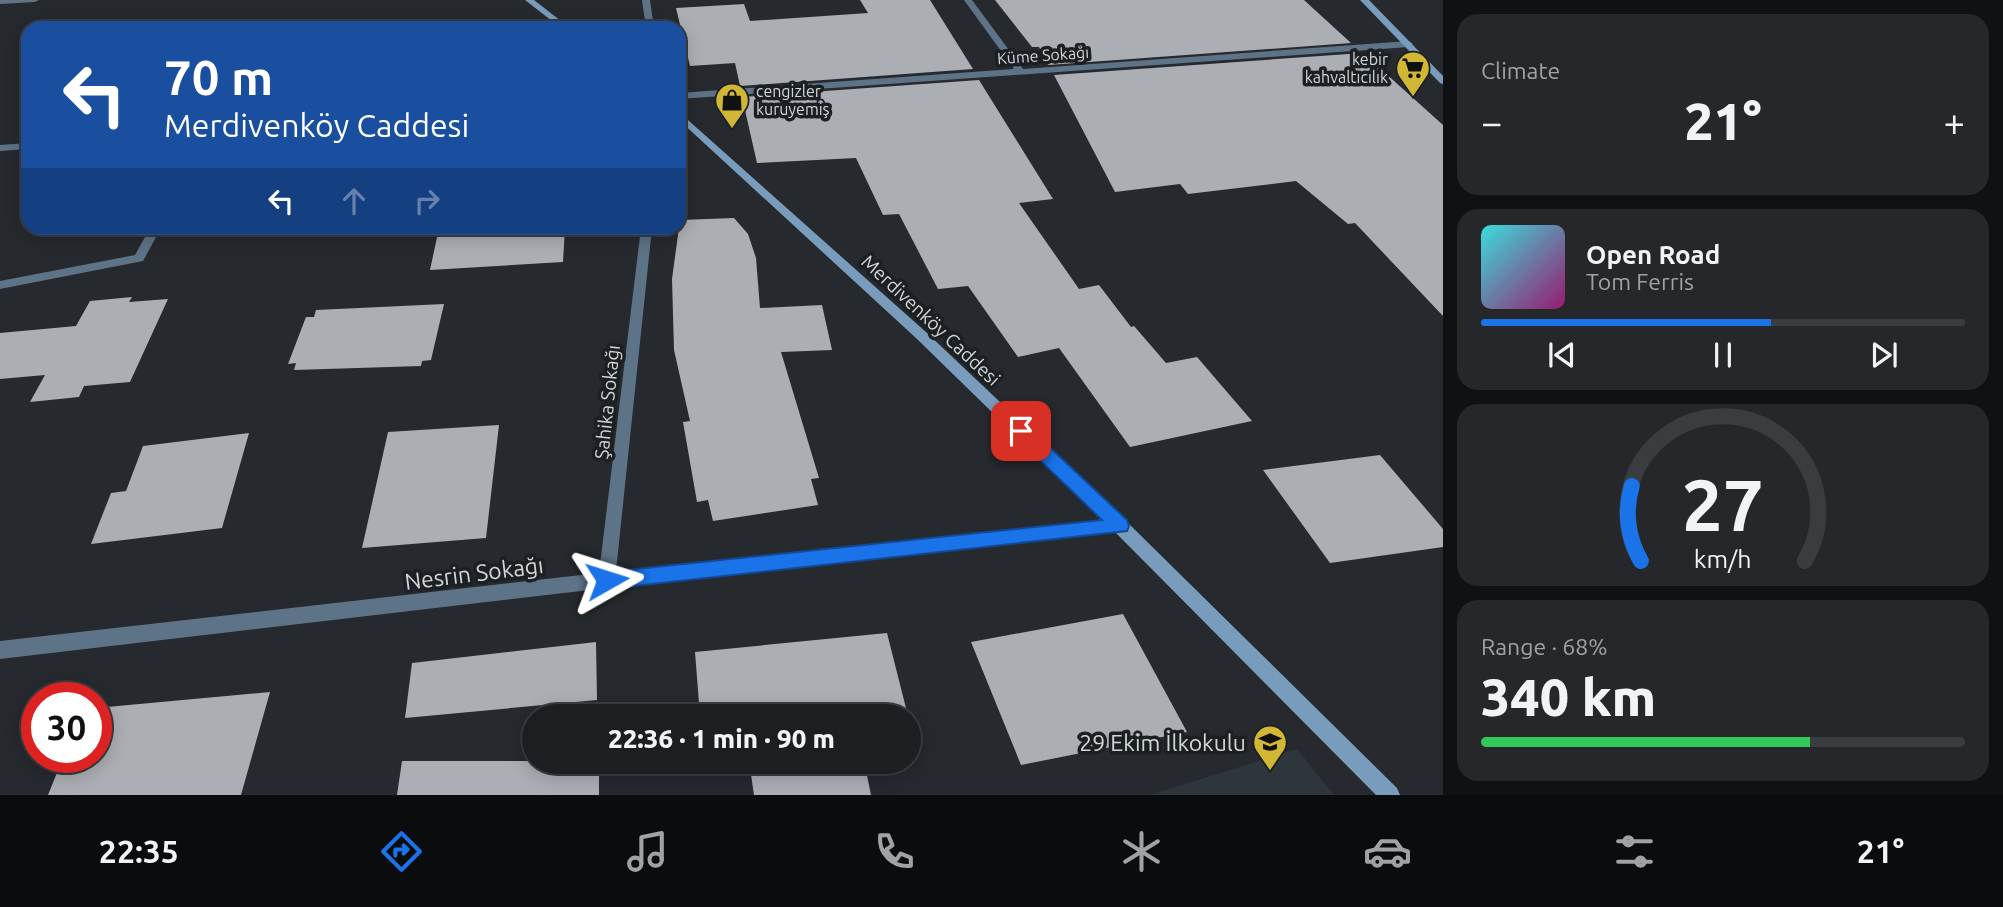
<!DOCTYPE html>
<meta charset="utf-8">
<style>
:root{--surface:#1c1f22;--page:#25272a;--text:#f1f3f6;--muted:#a0a2a5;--line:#3a3d40;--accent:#1a73e8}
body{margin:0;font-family:Ubuntu,sans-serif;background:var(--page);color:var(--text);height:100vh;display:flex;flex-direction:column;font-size:26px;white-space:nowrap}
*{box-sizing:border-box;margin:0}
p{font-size:23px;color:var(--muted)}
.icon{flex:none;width:38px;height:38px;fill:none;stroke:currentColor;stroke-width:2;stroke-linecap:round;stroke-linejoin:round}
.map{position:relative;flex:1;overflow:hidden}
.panel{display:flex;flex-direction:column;gap:14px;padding:14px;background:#0f1113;width:560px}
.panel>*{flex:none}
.guide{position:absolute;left:21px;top:21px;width:665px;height:214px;border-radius:21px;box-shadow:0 4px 18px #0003,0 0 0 2px var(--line);background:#1a4fa0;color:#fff;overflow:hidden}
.speed{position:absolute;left:21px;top:682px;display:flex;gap:14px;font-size:35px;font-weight:700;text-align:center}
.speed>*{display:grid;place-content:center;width:91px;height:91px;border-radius:50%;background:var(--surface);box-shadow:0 4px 18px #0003,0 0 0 2px var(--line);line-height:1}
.speed .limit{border:10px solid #d22;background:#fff;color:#111}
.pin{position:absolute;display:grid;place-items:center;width:60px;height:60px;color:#fff;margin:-30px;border-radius:14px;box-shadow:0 4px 10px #0006}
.me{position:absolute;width:77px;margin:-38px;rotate:84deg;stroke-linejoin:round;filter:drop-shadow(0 0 5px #0008)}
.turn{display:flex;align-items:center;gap:24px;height:147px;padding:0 28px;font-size:32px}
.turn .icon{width:91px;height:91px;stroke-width:2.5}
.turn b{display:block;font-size:49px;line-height:60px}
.lanes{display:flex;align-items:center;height:66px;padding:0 28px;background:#0003;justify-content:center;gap:35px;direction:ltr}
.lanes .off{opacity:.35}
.big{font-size:52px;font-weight:800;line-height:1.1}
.panel .tile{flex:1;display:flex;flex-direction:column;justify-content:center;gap:10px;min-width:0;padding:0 24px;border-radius:21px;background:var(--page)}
.panel .dial{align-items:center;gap:0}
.dial svg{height:182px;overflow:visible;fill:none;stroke:var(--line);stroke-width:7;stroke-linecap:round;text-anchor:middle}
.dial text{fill:var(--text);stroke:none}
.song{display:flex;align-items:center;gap:21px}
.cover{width:84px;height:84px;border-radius:10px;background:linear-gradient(135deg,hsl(180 70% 55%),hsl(320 70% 35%))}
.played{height:7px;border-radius:4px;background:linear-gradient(90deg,var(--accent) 60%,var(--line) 60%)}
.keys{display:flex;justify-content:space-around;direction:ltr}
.heat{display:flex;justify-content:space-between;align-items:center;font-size:38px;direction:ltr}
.charge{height:10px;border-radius:5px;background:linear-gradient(90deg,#34c759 68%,var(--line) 0)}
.trip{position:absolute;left:522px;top:704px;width:399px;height:70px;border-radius:35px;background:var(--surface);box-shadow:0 4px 18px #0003,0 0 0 2px var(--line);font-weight:800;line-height:70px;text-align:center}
.menu{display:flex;height:112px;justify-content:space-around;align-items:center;background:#0b0c0e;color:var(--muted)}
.menu .icon{width:49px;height:49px}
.menu .current{color:var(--accent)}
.menu b{font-size:32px;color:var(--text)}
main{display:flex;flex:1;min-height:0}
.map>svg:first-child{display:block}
.built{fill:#2e363c}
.building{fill:#abafb3}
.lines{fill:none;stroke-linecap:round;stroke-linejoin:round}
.street{fill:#5d7387;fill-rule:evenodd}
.secondary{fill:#7a9cbc;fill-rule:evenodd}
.route{fill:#1a73e8;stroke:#114b97;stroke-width:2}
.labels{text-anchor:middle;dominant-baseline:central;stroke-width:7;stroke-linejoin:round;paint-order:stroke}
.far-street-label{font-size:16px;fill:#d3d6d8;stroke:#1c2023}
.far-poi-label{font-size:16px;fill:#d3d6d8;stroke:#1c2023;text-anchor:end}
.street-label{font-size:19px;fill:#d3d6d8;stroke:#1c2023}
.near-street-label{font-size:23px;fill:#d3d6d8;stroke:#1c2023}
.near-poi-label{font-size:23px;fill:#d3d6d8;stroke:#1c2023;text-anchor:end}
</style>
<main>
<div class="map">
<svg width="1443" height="795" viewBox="0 0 1443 795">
<rect width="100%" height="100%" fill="#26292d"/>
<path class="built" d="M1297,749L1334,795H1150Z"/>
<path class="building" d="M860,0H930L973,69L740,86L735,63L690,66L676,8L744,4L750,21L868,13Z
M995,0H1304L1351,43L1048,65L1039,47H1032Z
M1363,53L1443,125V316L1355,223L1348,224L1296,181L1188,194L1180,184L1115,192L1054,75Z
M979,80L1053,199L1019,203L1079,289L1099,285L1131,327L1134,326L1166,363L1197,357L1252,421L1130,447L1059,348L1018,357L968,286L938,289L899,214L883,215L856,158L757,163L742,97Z
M734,218L748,234L756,258L760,308L822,305L832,350L781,352L819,478L811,479L818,505L713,521L708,500L697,502L683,422L690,421L674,350L672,279L680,220Z
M439,228H565L563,262L430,270Z
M132,297L129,302L168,299L130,382L84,386L79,397L30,402L45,375L0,379V333L76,326L90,301Z
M444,304L431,360L422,361L421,366L294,370L296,363L288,364L306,317H314L316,310Z
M499,425L486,538L362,548L388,432Z
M249,433L222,528L91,544L111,493L126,491L143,446Z
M1380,455L1443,529V547L1330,563L1263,470Z
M1123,614L1187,732L1021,765L971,642Z
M887,633L908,716H700L695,652Z
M596,642L597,700L405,718L412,663Z
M270,692L241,795H48L63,758H96V708Z
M402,761H599V795H397Z
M749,761H864L871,795H754Z"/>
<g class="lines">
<path class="street" d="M0,0H39L35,2L0,4Z
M642,0H650L654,28H646Z
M964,0H972L1023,69L1409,41L1413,44L1409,47L679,99V93L1014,69Z
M28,143V149L0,151V145Z
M150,228H161L143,261L0,289V281L135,255Z
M641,228H652L616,571L1120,519L1126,521L1128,526L1126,531L607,588L0,659V641L599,573Z"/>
<path class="secondary" d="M525,0H534L570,28H561Z
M1360,0H1369L1443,76V84L1440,83Z
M679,112L927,333L1126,521L1397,788L1400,795H1376L1114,531L917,339L679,120Z"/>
</g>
<path class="route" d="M1021,424L1027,426L1127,520L1129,526L1127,531L607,589L600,586L598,580L600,574L607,572L1102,520L1015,436L1013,431L1015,426Z"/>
<defs>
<g id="supermarket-pin" transform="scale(1.75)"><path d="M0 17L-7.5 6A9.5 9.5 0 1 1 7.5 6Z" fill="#d2b735" stroke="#1c2023"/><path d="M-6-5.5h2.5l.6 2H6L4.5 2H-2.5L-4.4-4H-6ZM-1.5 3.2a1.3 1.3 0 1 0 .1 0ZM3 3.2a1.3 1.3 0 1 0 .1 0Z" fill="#111"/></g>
<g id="shop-pin" transform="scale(1.75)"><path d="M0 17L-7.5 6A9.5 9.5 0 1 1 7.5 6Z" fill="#d2b735" stroke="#1c2023"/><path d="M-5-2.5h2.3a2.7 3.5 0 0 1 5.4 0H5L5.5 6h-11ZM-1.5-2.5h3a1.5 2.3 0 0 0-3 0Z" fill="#111"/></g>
<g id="school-pin" transform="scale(1.75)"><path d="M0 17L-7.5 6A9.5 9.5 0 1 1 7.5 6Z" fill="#d2b735" stroke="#1c2023"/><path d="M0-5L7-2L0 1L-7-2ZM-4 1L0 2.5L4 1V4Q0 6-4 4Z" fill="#111"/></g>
</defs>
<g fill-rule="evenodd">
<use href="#supermarket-pin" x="1413" y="68"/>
<use href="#shop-pin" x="732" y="100"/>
<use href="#school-pin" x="1270" y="742"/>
</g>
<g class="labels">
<g class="far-street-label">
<text transform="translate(1043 55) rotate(-4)">Küme Sokağı</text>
</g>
<g class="far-poi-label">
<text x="1388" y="59">kebir<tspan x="1388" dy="18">kahvaltıcılık</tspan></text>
<text x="756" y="91" text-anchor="start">cengizler<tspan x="756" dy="18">kuruyemiş</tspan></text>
</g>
<g class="street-label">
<text transform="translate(931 320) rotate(43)">Merdivenköy Caddesi</text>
<text transform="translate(607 402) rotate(-84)">Şahika Sokağı</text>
</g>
<g class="near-street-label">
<text transform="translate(474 573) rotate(-7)">Nesrin Sokağı</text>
</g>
<g class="near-poi-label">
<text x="1246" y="742">29 Ekim İlkokulu</text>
</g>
</g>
</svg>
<div class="speed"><div class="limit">30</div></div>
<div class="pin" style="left:1021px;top:431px;background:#d93025"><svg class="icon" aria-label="arrive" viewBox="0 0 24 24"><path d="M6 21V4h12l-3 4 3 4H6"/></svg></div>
<svg class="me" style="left:607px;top:580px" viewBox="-20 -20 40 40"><path d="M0-17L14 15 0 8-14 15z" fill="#1a73e8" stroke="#fff" stroke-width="4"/></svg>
<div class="trip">22:36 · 1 min · 90 m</div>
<div class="guide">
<div class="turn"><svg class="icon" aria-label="left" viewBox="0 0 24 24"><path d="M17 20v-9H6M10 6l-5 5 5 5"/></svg><div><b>70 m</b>Merdivenköy Caddesi</div></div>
<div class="lanes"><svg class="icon" aria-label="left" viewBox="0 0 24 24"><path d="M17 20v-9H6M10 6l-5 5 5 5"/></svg><svg class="icon off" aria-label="ahead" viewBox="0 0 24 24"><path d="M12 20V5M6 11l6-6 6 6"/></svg><svg class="icon off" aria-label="right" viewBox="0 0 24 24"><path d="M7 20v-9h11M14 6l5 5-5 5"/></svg></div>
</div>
</div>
<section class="panel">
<div class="tile"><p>Climate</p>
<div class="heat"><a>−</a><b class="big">21°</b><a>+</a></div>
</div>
<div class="tile">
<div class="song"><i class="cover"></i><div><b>Open Road</b><p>Tom Ferris</p></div></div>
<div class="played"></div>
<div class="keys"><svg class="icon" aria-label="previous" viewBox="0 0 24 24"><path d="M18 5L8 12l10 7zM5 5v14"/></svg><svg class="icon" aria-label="pause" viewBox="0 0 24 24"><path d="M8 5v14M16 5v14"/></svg><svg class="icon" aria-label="next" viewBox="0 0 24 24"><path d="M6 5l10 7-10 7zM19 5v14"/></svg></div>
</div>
<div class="tile dial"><svg viewBox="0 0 100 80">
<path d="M14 69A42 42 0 1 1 86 69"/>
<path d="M14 69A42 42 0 0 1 10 36" stroke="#1a73e8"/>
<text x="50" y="56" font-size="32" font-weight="700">27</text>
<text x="50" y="72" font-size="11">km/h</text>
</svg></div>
<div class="tile"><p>Range · 68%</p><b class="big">340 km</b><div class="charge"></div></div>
</section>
</main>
<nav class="menu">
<b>22:35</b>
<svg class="icon current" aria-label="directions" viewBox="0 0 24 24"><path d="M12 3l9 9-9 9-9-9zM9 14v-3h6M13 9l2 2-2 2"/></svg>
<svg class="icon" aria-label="music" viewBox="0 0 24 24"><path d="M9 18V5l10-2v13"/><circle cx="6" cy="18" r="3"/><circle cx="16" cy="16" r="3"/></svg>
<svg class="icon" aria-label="phone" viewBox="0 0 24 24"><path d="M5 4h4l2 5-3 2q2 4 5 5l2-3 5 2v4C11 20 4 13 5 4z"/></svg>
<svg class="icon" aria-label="climate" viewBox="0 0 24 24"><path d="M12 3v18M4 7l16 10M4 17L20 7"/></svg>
<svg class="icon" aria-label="car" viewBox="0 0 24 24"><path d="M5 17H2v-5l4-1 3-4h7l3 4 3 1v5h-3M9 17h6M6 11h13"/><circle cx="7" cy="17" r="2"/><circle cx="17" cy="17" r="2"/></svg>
<svg class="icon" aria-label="filters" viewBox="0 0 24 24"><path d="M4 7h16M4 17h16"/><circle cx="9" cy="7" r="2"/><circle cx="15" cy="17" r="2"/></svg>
<b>21°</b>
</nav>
